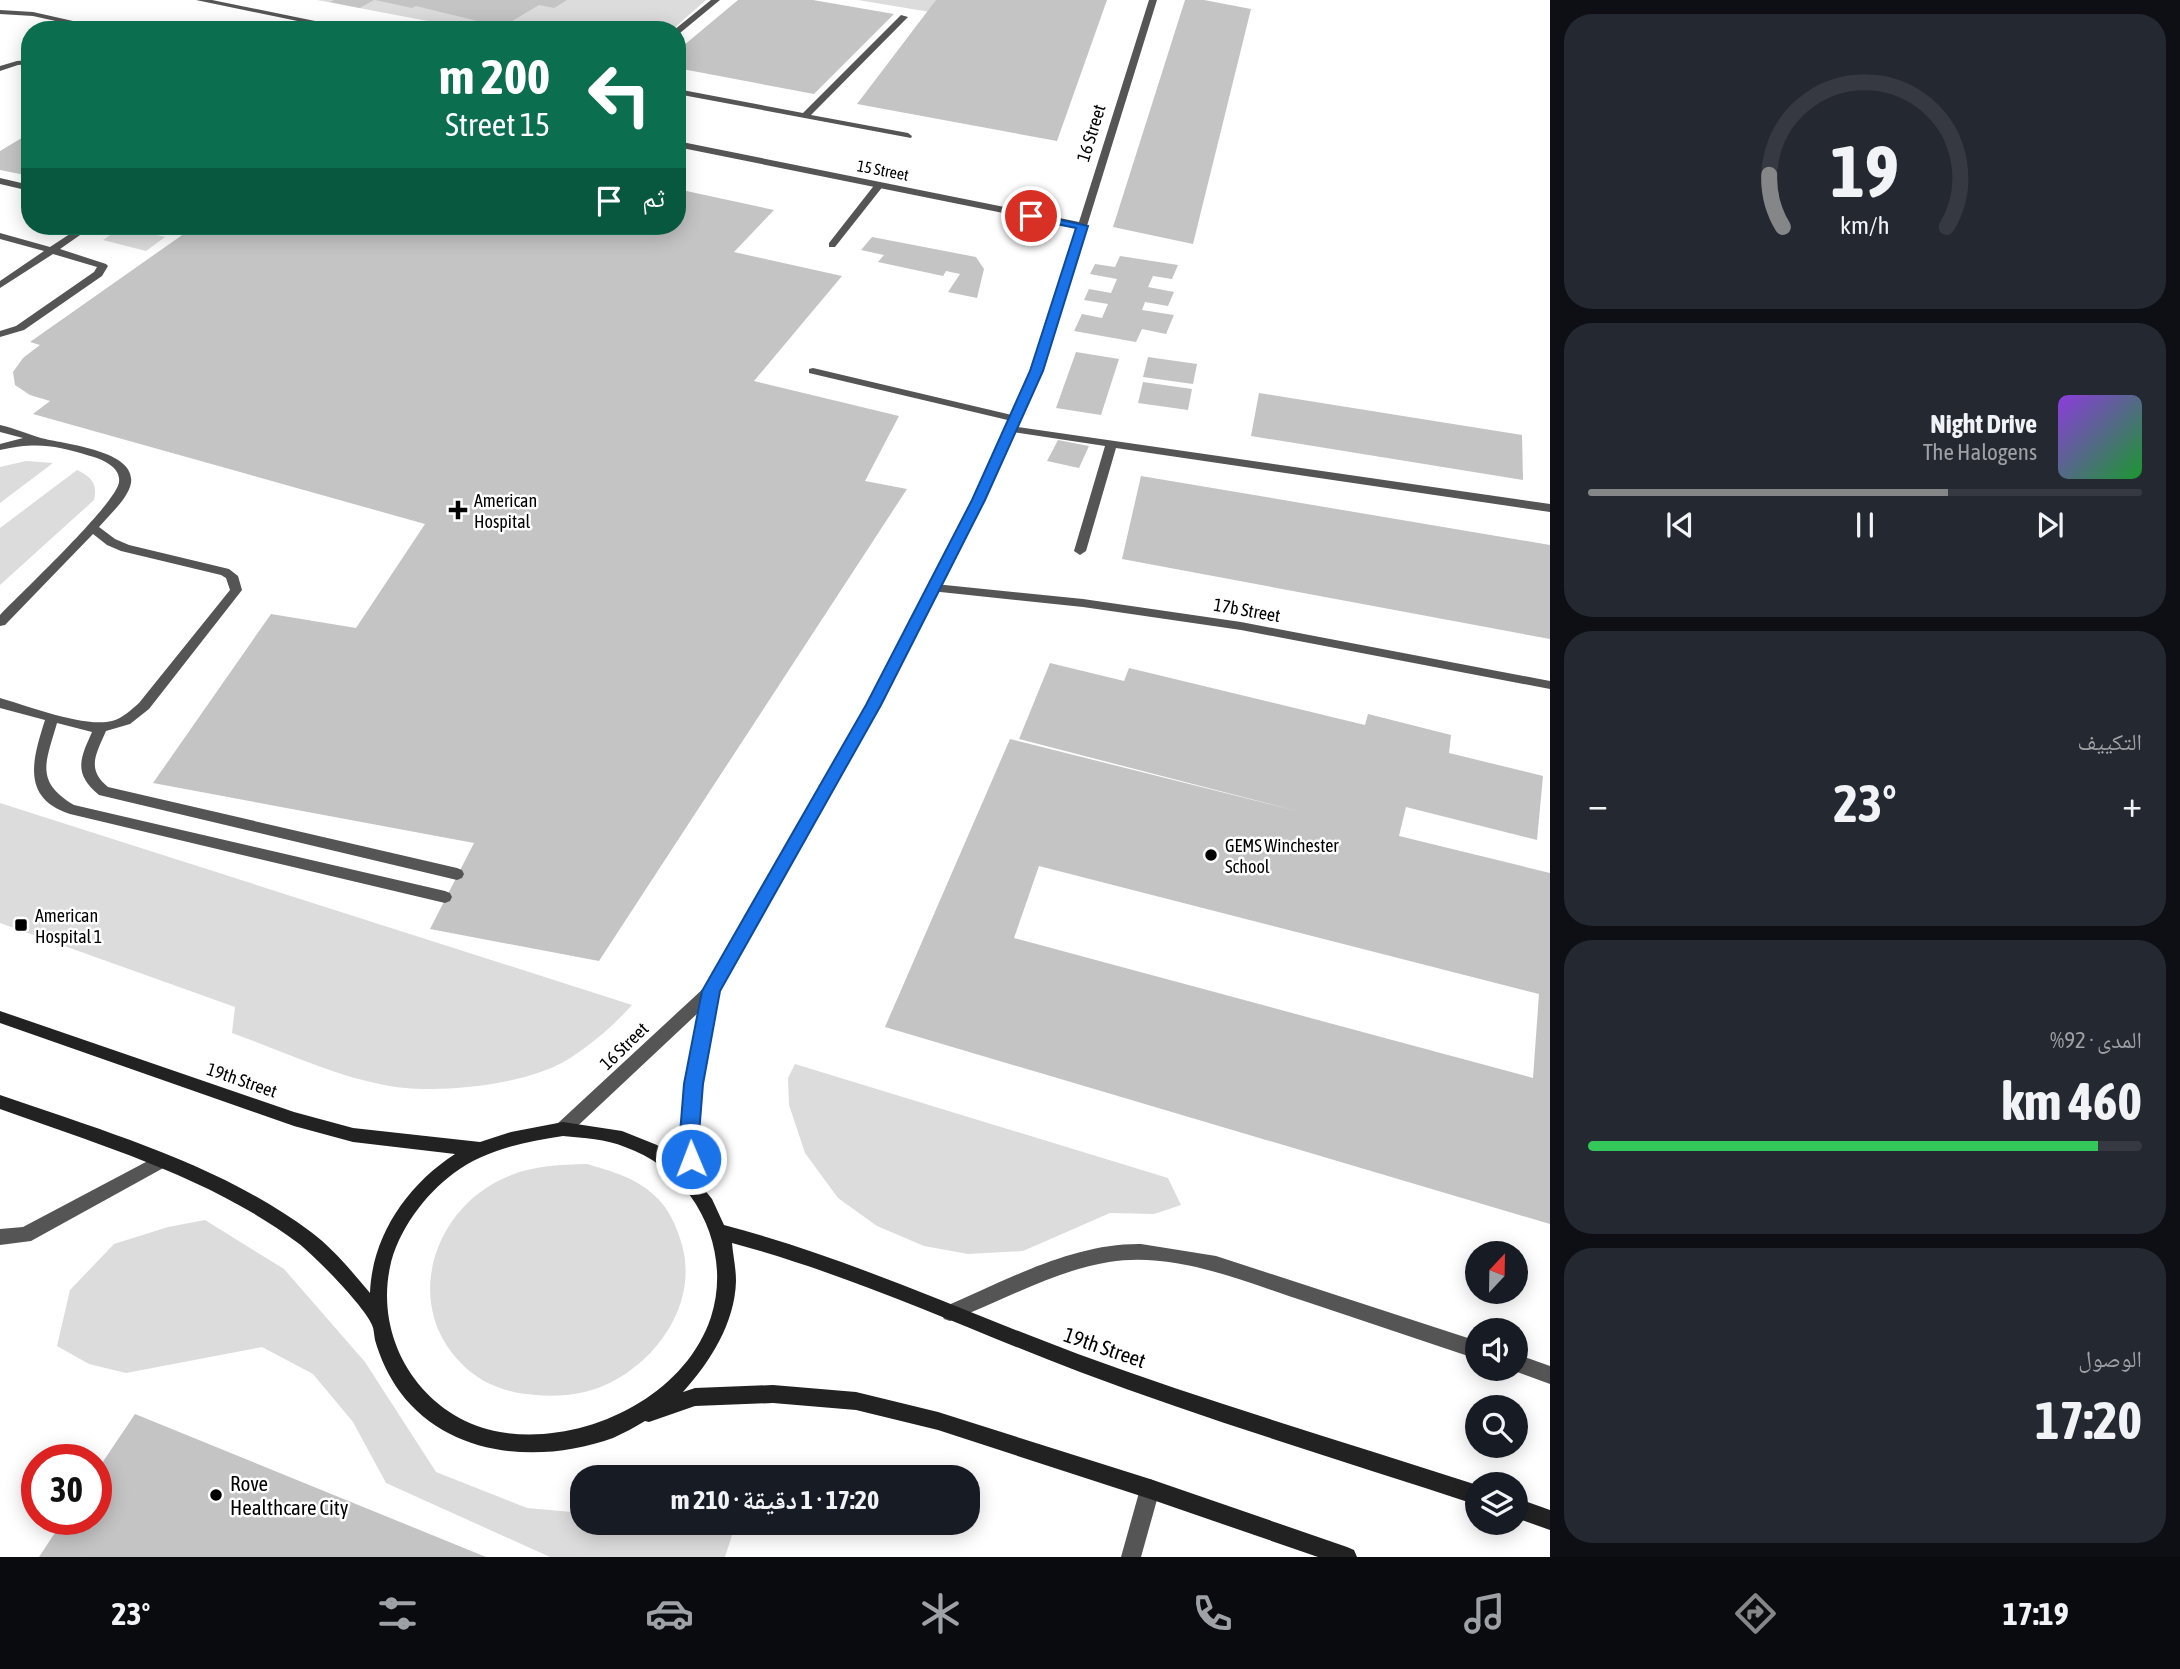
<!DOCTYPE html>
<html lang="ar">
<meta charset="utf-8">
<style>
:root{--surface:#171b24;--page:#242831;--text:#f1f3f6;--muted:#9ea1a6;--line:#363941;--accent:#858687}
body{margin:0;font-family:"Asap Condensed","Noto Naskh Arabic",sans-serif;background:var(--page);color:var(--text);direction:rtl;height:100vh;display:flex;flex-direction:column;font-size:26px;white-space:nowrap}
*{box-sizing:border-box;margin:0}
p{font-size:23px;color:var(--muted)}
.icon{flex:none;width:38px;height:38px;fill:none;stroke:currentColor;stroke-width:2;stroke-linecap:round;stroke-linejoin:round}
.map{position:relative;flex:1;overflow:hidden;direction:ltr}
.side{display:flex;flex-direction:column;gap:14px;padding:14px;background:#0d0f14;width:630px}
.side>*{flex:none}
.top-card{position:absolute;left:21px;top:21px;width:665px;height:214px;border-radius:28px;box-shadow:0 4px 18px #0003;direction:rtl;background:#0b6e4f;color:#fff;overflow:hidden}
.needle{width:46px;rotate:22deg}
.fabs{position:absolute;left:1465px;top:1241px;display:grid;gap:14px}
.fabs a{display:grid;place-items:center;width:63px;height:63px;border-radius:50%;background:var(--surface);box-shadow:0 4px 18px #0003;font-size:35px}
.speed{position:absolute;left:21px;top:1444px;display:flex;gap:14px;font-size:35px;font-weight:700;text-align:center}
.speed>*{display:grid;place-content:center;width:91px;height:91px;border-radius:50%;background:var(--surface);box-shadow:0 4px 18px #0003;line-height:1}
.speed .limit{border:10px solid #d22;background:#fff;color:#111}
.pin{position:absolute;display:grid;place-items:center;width:60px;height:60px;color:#fff;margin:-30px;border:4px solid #fff;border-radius:50%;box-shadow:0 2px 7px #0007}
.me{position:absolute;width:77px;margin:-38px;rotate:359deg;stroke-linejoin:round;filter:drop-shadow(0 0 5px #0008)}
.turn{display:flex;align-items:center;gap:24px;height:147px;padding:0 21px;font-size:32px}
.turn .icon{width:91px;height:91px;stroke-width:2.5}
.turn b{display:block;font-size:49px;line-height:60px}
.then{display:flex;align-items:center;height:66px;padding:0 21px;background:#0003;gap:14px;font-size:26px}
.big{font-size:52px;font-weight:700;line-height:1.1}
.side .tile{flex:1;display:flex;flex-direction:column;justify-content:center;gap:10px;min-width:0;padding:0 24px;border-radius:28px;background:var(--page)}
.side .dial{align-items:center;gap:0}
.dial svg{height:182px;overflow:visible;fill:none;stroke:var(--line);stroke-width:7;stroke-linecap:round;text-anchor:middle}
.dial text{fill:var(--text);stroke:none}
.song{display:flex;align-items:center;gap:21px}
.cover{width:84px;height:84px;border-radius:10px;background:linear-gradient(135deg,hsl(270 70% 55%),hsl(130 70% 35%))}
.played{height:7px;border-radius:4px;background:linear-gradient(90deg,var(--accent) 65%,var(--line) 65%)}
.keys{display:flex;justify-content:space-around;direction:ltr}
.heat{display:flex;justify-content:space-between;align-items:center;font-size:38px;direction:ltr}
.charge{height:10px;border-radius:5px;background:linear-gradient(90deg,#34c759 92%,var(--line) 0)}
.trip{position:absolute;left:570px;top:1465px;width:410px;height:70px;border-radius:28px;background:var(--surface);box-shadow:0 4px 18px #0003;font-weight:700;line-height:70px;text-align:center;direction:rtl}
.tabs{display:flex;height:112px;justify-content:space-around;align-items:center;background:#090b0e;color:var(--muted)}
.tabs .icon{width:49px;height:49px}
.tabs .on{color:var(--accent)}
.tabs b{font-size:32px;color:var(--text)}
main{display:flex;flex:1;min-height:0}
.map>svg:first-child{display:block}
.green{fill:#dcdcdc}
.building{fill:#c4c4c4;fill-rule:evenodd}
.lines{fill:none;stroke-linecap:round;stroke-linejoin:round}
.service{fill:#555;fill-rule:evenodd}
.minor{fill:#555;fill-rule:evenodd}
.secondary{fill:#222;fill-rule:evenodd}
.route{fill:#1a73e8;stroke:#114b97;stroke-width:2}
.poi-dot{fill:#000;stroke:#fff;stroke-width:2.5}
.labels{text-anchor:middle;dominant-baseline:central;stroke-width:5;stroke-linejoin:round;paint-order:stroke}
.far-street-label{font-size:16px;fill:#000;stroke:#fff}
.street-label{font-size:18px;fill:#000;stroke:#fff}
.poi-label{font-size:18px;fill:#000;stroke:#fff;text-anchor:start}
.near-street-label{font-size:21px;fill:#000;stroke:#fff}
.near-poi-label{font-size:21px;fill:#000;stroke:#fff;text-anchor:start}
</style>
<main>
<section class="side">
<div class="tile dial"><svg viewBox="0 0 100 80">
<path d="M14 69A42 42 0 1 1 86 69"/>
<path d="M14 69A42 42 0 0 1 8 46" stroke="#858687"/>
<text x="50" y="56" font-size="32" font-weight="700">19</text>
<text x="50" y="72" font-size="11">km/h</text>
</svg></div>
<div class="tile">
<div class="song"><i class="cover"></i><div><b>Night Drive</b><p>The Halogens</p></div></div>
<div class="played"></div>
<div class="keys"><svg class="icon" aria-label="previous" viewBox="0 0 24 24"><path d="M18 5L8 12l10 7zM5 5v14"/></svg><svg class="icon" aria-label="pause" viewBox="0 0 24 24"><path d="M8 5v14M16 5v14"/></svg><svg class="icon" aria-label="next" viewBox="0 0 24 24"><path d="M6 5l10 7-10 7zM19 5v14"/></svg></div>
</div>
<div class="tile"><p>التكييف</p>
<div class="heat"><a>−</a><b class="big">23°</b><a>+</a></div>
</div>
<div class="tile"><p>المدى · 92%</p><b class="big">460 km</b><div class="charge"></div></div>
<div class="tile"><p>الوصول</p><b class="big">17:20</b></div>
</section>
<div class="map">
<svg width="1550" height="1557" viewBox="0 0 1550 1557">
<rect width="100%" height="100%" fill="#fff"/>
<path class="green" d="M317,0H706L672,30H475Z
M858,0H936L930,12Z
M122,227L165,237L146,251L103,240Z
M26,461L53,463L0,503V467Z
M77,470C91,477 98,483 94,500L0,585V528Z
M0,803L632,1005C613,1026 591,1045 567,1060C524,1086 432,1095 384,1085C332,1075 282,1051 232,1033L235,1007L0,923Z
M795,1064L1168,1178L1181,1205L1154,1214L1110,1213L1023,1251L968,1254L924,1246L877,1226L838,1198L805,1153L789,1105L788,1078Z
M587,1164C611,1171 636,1178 654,1195C669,1208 677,1227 682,1245C699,1305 654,1367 598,1388C579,1395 556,1397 536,1395C507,1393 480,1384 460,1362C402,1302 434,1206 509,1176C535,1165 560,1165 587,1164Z
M205,1220L284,1269L365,1362L436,1472L527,1508L583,1513V1522L736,1523L725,1557H550L386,1483L353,1422L313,1374L262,1347L126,1373L89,1364L57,1346L70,1290L114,1244L168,1227Z"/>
<path class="building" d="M334,0H374L360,8L330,2Z
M375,0H567L554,8L539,5L502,27L416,6L412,8Z
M738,0H813L894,14L814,94L677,68V51Z
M936,0H1107L1057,141L857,104Z
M1185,0H1204L1251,9L1193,244L1113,227Z
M30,133V176L0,170V151Z
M677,189L774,210L734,252L842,276L754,381L899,416L865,481L907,489L599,961L430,929L474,843L153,783L271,614L356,628L425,524L33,414L50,401L30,395L15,385L13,372L23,358L40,345L30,342L195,226H677Z
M872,237L976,257L984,269L977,298L948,292L960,274L946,271L943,276L878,262L884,255L861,250Z
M1120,256L1178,265L1172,279L1153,276L1148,287L1174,292L1168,306L1145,302L1142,310L1174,315L1166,334L1142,329L1136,342L1074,331L1082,314L1102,318L1108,304L1084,300L1089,289L1111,293L1117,279L1090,274L1095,264L1115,267Z
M1076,352L1119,359L1101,415L1056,408Z
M1148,357L1197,364L1193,384L1143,377Z
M1143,382L1192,389L1188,410L1138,403Z
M1259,393L1522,435L1523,480L1251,436Z
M1058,440L1089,446L1079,468L1047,461Z
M1141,476L1550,545V639L1122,559Z
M1050,663L1124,681L1129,668L1365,725L1368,714L1451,735L1449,753L1543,776L1537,840L1406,807L1399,836L1550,873V1224L885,1027L1010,739L1297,811L1019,739ZM1039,866L1539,994L1533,1078L1014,938Z
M135,1414L486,1557H39L64,1519H96V1472Z"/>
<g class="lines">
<path class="service" d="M196,0H212L359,30H341Z
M711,0H720L680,33L674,30Z
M901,15L908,17L811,115L908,133L912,136L911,138L677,94V89L803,113Z
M30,60V64L18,65L0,71V66L17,61Z
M0,178L30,185V191L0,184Z
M876,183L884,185L835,247H829V243Z
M82,226H93L60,249L106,264L108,266L102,276L24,330L0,337V331L16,326L94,272L97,267L53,254L0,288V281L44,251L0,239V233L50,247Z
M813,368L1016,416L1022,419L1016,422L809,373V369Z
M0,425C14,428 28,434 41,438C63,444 136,450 131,483C128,499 109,515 99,527L115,539L129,545L229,569L238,576L242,590L149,709L130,724L106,731C96,754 86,769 108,787L457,868L462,870L464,874L462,878L457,880L99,795C73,773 80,759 92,732L57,723C46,762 34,781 74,805L445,891L450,893L452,897L450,901L445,903L70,814C20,798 33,758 45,720L0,708V698C28,706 85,728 112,721C123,718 131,710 139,703L230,590L226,578L221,575L121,551L107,545L93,534L5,625L0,626V615C20,594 117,503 119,482C121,467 102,459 90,456C55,445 36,442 0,450V444L23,438L0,432Z
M1011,426L1550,504V512L1116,448L1086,551L1080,555L1074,551L1105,446L1007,431L1005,429Z
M935,584L1083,599L1241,622L1550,681V689L1241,630L1083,607L931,591L929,588L931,585Z
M161,1154L167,1156L170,1161L167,1166L31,1241L0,1245V1229L23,1227Z
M1141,1244L1216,1256L1477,1341V1359C1421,1340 1366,1322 1310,1303C1247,1283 1177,1251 1109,1262C1053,1271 1003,1301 950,1321L944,1319L941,1313L944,1307C1005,1281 1072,1243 1141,1244Z
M1516,1354L1550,1366V1384L1509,1369L1516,1368Z
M1150,1479L1157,1482L1160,1489L1141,1557H1121L1140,1489L1143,1482Z"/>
<path class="minor" d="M1149,0H1157L1042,371L984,500L880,705L719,991L702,1084L698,1134L702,1183L699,1188L693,1191L687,1188L684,1183L682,1134L686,1084L699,1012L569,1134L563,1136L557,1134L555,1129L557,1124L705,987L866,705L972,500L1032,371L1077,228L677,147V141L1079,222Z
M0,10L33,12L113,30H96L33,16L0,14Z"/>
<path class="secondary" d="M0,1011L294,1112L353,1128L480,1142L511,1132L563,1122L622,1131L657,1145L684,1164L712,1199L724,1225C846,1257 960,1310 1078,1354C1209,1402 1344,1442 1477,1485V1505C1344,1461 1210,1421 1080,1372C964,1328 852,1275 732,1243C733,1255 736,1268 736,1281C735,1323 710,1362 683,1392L695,1388L773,1385L856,1392L938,1412L1150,1479L1347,1547L1354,1550L1357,1557H1318L1150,1499L938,1430L856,1410L773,1403L695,1406L649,1422L645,1421C635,1427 624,1433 613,1438C541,1464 449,1458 400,1392C389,1377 380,1358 375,1340C374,1335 374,1329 372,1325C365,1307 314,1255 298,1243C210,1177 102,1146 0,1109V1095C106,1132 220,1164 311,1232C334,1249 352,1272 370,1293C372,1236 407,1185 455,1154L353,1142L294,1126L0,1023ZM563,1136C584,1138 606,1139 625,1147C694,1171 733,1248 711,1317C684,1399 581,1446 500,1432C424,1419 374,1343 390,1267C397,1232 425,1194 454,1173C486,1149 525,1142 563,1136Z
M1516,1498L1550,1510V1530L1516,1518Z"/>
</g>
<path class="route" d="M1031,213L1088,226L1043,371L985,500L881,705L720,991L703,1084L699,1134L701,1159L698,1165L691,1167L685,1165L680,1134L684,1084L702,991L866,705L972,500L1030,371L1076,228L1027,218L1026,216Z"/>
<g class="poi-dot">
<path d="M454.5 499.5h7v7h7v7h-7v7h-7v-7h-7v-7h7z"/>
<circle cx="1211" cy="855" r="7"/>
<rect x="14" y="918" width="14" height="14" rx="3.5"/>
<circle cx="216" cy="1495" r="7"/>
</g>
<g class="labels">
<g class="far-street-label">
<text transform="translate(883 170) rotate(11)">15 Street</text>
</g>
<g class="street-label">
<text transform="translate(1091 133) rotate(-73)">16 Street</text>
<text transform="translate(1247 610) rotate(10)">17b Street</text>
<text transform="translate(624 1046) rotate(-44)">16 Street</text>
<text transform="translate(242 1080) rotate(19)">19th Street</text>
</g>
<g class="poi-label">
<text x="474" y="500">American<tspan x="474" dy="21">Hospital</tspan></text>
<text x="1225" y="845">GEMS Winchester<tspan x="1225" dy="21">School</tspan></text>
<text x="35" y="915">American<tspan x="35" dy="21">Hospital 1</tspan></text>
</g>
<g class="near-street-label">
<text transform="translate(1105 1347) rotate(19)">19th Street</text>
</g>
<g class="near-poi-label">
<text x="230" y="1483">Rove<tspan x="230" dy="24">Healthcare City</tspan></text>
</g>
</g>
</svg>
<div class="fabs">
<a><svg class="needle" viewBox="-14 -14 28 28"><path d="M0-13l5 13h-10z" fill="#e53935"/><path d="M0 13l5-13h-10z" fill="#9ea1a6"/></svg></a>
<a><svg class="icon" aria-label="sound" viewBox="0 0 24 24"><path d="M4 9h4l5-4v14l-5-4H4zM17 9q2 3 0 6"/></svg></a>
<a><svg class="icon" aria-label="search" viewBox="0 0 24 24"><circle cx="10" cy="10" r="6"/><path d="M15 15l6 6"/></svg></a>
<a><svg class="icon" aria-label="layers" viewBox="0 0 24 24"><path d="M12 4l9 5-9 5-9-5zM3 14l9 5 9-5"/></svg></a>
</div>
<div class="speed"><div class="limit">30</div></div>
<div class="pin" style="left:1031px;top:216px;background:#d93025"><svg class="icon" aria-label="arrive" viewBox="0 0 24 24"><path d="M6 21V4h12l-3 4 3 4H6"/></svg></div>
<svg class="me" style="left:691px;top:1159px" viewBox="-20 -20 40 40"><circle r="17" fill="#1a73e8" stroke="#fff" stroke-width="3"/><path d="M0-11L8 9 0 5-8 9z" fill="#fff"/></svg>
<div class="trip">17:20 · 1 دقيقة · 210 m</div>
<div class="top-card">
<div class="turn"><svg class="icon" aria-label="left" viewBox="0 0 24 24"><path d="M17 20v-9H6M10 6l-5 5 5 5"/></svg><div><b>200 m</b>15 Street</div></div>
<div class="then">ثم<svg class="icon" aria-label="arrive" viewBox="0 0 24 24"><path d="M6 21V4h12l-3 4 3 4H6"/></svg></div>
</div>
</div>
</main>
<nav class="tabs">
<b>17:19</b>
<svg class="icon on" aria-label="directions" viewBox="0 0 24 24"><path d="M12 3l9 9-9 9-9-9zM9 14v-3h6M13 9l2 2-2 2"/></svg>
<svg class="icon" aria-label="music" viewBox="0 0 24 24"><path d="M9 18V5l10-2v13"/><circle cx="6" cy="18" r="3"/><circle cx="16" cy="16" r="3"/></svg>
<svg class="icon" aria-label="phone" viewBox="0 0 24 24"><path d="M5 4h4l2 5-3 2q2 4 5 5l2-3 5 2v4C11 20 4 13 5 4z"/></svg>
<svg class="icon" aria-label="climate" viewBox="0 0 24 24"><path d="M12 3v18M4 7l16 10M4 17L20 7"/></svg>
<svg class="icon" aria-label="car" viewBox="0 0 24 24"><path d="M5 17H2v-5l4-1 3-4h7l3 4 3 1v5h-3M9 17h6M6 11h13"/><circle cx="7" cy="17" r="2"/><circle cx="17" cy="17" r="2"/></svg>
<svg class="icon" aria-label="filters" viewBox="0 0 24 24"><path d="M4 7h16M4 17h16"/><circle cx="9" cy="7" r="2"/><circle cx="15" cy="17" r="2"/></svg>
<b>23°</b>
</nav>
